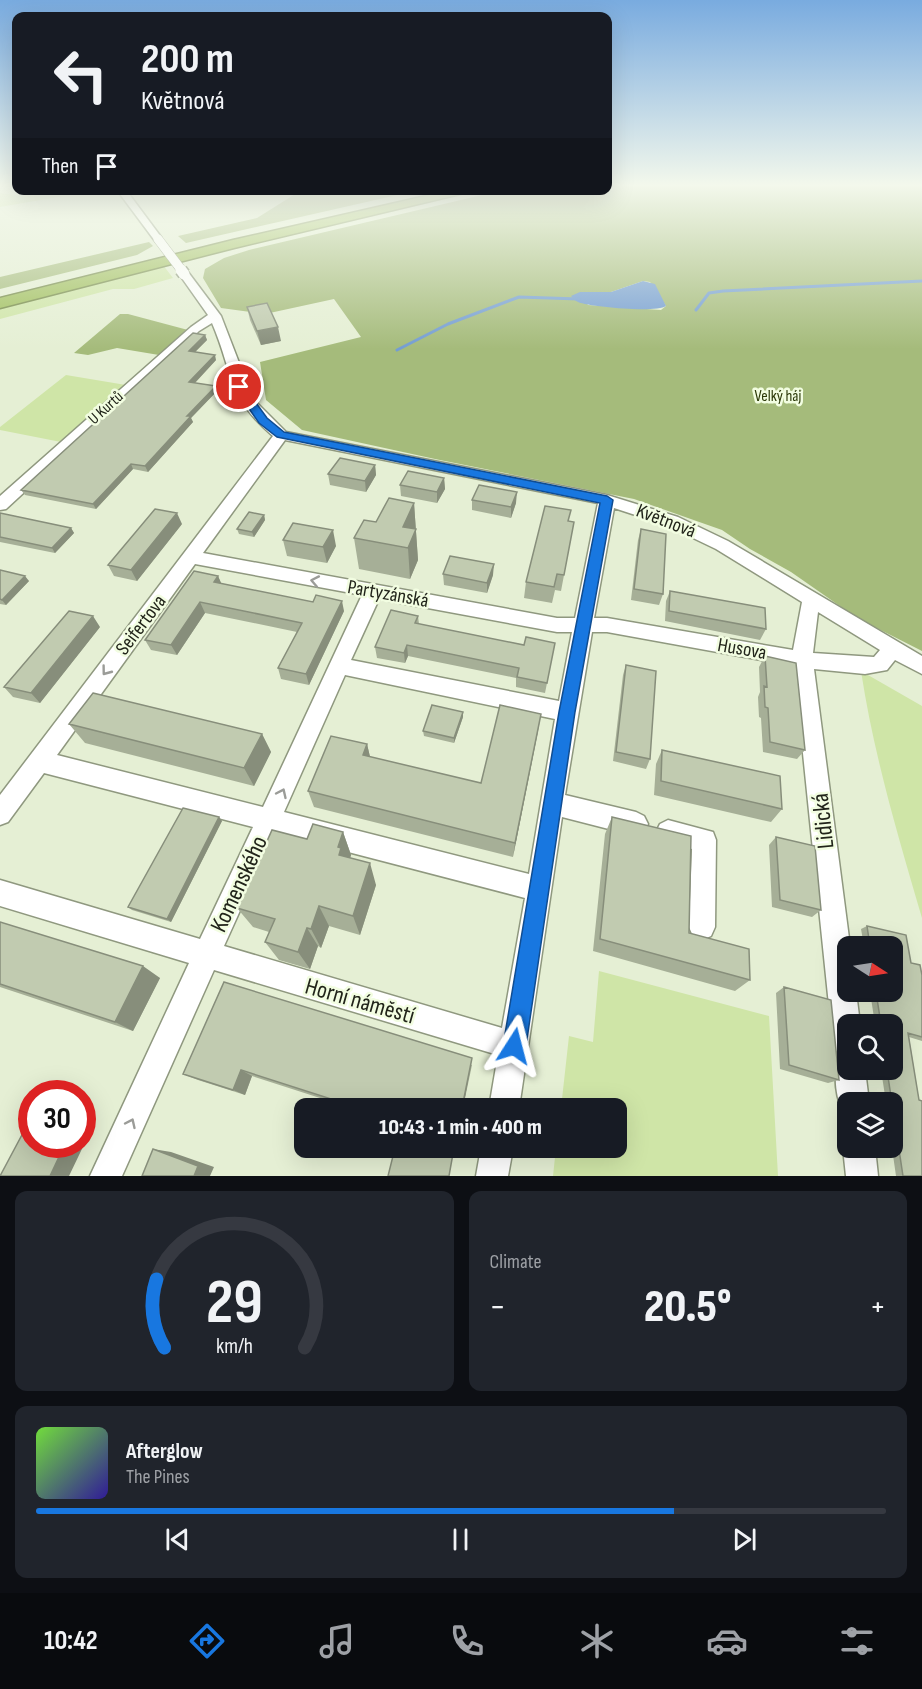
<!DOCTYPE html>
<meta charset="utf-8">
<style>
:root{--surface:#171b24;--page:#20242c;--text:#f1f3f6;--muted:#9ea1a6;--line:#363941;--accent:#1877e0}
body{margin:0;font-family:"Sofia Sans Condensed",sans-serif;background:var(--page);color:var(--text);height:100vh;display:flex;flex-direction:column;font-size:22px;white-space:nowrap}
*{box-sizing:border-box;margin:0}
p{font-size:20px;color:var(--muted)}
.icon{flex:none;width:33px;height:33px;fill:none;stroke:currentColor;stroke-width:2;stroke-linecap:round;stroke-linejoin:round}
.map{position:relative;height:1176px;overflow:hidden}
.side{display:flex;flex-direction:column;gap:15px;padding:15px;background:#0d0f14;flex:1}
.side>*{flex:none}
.top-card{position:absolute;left:12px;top:12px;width:600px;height:183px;border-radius:12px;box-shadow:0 6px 24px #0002;background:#171b24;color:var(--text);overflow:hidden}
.needle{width:39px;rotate:102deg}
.fabs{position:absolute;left:837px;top:936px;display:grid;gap:12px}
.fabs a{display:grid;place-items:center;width:66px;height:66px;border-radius:12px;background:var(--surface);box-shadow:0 6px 24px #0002;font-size:30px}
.speed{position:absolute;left:18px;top:1080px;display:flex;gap:12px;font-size:30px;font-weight:700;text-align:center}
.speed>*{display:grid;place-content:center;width:78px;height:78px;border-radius:50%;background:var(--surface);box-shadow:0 6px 24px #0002;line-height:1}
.speed .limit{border:9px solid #d22;background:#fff;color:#111}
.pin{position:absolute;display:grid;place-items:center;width:51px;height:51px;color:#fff;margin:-26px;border:3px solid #fff;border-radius:50%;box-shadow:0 2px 6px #0007}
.me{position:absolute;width:66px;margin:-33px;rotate:9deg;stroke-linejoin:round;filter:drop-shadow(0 0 4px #0008)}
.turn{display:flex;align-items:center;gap:21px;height:126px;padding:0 30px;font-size:27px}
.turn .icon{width:78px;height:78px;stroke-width:2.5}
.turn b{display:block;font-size:42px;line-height:51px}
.then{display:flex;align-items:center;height:57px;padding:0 30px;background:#0003;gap:12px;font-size:22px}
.big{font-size:45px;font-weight:800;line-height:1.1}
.side .card{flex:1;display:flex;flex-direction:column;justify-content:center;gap:9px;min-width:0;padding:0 21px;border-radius:12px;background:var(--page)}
.side .dial{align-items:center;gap:0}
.dial svg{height:156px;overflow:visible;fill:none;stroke:var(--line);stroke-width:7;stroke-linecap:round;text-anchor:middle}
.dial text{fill:var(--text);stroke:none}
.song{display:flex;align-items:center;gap:18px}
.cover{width:72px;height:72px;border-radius:9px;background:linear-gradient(135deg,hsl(100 70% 55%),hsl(250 70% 35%))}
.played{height:6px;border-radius:3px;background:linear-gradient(90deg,var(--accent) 75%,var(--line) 75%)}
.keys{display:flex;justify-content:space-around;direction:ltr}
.heat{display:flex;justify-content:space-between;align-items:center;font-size:33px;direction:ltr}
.side .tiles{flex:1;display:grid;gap:15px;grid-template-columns:1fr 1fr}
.card:last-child{grid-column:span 2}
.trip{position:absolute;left:294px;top:1098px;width:333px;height:60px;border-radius:12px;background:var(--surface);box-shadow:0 6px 24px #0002;font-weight:800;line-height:60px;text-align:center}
.menu{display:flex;height:96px;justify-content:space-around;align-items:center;background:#090b0e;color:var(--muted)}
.menu .icon{width:42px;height:42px}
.menu .current{color:var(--accent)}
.menu b{font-size:27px;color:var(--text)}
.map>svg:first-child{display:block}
.green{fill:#cfe5a7}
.forest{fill:#a5bb7b;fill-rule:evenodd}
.water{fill:#749dd2}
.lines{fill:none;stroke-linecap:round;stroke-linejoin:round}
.stream{stroke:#749dd2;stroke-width:3}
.minor-casing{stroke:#8f987f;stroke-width:3}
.highway-casing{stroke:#738845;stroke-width:3}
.minor{fill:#fff;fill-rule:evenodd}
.highway{fill:#9fbe5c;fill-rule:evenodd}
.minor-bridge-far1-casing{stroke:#8f987f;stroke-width:10;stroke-linecap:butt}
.minor-bridge-casing{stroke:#8f987f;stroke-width:14;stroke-linecap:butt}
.minor-bridge-far1{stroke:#fff;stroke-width:9}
.minor-bridge{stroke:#fff;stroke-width:11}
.wall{fill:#a6af97}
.shaded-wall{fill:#878e7b}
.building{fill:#c1cbb0;stroke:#878e7b;stroke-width:1.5}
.oneway{stroke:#9b9c98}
.route{fill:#1877e0;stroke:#104d92;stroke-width:1.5}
.labels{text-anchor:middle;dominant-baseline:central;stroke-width:5;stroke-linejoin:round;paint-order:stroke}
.far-park-label{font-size:16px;fill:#2d3a0a;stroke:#f2fde1}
.far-street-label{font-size:16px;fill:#21241a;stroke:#f2fde1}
.street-label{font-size:20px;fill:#21241a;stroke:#f2fde1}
.near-street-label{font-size:24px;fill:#21241a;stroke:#f2fde1}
</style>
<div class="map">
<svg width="922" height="1176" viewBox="0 0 922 1176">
<rect width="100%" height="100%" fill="#e5efd4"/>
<path class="green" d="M61,190L93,191L0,207V193L20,196L30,191Z
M163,265L173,278L134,289H113L0,319V308Z
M66,375L126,385L61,442L0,430V427Z
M861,671L922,706V918C898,836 874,756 861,671Z
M599,971L769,1016L778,1176H553L556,1148H616V1108H561L569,1036L593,1042Z"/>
<path class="forest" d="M608,185H922V651L857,618L791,572L750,549L722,530L634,499L435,459L302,430L266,400L260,362L361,337L334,299L265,314L221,308L203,278L205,269L224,258L249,250L499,191L608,190ZM643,281L650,282L666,306L661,310L588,305L580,292H611Z
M300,191H415L186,243L178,236L257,218Z
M149,242L153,246L137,255L0,289V277Z
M120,314H128L188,330L159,355L117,348L88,355L74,353Z"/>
<path class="water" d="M643,281L655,284L666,306C656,313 590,307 578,302C574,300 574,299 571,296L580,292H611Z"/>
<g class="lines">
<path class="stream" d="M696,310L709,293L723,291L922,281
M397,350L448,324L519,297L579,299"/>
<g class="minor-casing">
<path id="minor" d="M117,190H126L161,237V241H155Z
M184,271L188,272L221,316L253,399L286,432L607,495L678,517L728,541L922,656V674L895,660L887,670L865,674L814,669L850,946H848V992H856L860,1024H848V1070H865L869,1102H848V1115L843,1113C836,1096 833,1076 839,1059L845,1057L838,1054L833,1044L794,666L607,632H592L565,795L636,812L644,816L648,824L644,832L636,836L562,817L519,1108H489L498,1055L214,970L122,1176H90L189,963L0,906V880L200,939L253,827L44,773L8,822L0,825V795L273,436C226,396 234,374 212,323L199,331L6,509L0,510V496L191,327L208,315L179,274ZM285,440L598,503L575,618H557L203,553ZM614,508L666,525L716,549L802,602L793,650L607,618H594ZM195,564L362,595L263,807L57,755ZM379,599L557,632H572L559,701L351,660ZM818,612L880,650L874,657L813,653ZM345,675L555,719L529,874L284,812ZM275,833L525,898L502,1028L224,946Z
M668,820L713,832L716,840L715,927L711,936L702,940L693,936L689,927L692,849L660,840L656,832L660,824Z
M848,1138V1148H875L878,1176H846L843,1148Z
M481,1148H513L508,1176H476Z"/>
</g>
<g class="highway-casing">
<path id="highway" d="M452,190H477L234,248L0,308V298L233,240Z"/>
</g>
<use href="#minor" class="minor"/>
<use href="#highway" class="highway"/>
<g class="minor-bridge-far1-casing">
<path id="minor-bridge-far1" d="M158,239L183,272"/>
</g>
<g class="minor-bridge-casing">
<path id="minor-bridge" d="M181,270L184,274"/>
</g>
<use href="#minor-bridge-far1" class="minor-bridge-far1"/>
<use href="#minor-bridge" class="minor-bridge"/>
</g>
<path class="wall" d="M247,307L281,341L261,345L250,320Z
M205,335L207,340L195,352L216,360L195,383L217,391L191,418L193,422L148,472L133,469L96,509L25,495L21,490Z
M375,465L376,475L366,492L330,485L328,474Z
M444,478L445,489L437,503L401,496L400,485Z
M472,500L516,503L511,518L472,510Z
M414,503L418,560L410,579L359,569L354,538L376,522Z
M0,513L71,528L74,533L55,553L0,542Z
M264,515L265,520L254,537L239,534L237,529Z
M569,521L574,522L561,591L555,590L552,603L524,598L526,582Z
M182,524L137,581L114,576L108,565Z
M641,529L663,594L659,605L631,600L638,540Z
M283,540L336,546L327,563L287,556Z
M0,570L29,581L6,605L0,604Z
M443,574L493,575L487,593L444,585Z
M218,576L221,584L344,611L309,685L281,679L278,668L297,632L205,613L177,655L151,650L145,640Z
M670,591L766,629L760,640L665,621L666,601Z
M418,616L419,624L524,645L555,643L545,693L516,687V678L408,656L405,663L377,658L375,647Z
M100,627L40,703L13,697L4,687Z
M765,656L805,750L797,759L763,752L761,718L759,717L758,697L760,692L759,667Z
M626,665L650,759L646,769L613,761L623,675Z
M463,717L454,743L424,736L423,731Z
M69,724L262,734L271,752L254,786L85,743Z
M538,731L513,857L314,807L308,791L367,744L370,757L481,783Z
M662,750L782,809L771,822L654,795L656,764Z
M219,817L222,821L171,922L132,910L128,907Z
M612,817L689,933L750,980L735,991L593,951L605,834Z
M343,832L351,855L350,858L376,885L360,935L329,926L321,948L318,946L310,969L279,960L265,942L269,932L253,927L237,908L307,839Z
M776,837L821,910L812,917L772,907L769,845Z
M0,922L160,978L133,1031L0,987Z
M867,926L906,935L911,963L920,965L922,975V1041L909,1037L919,1100L922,1101V1176H896L892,1148V1102H886L881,1070H892V1024H875L870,992H892V946H864L861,929Z
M224,982L472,1065L463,1108H351L252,1076L245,1095L198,1080L183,1074Z
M784,987L839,1080L828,1083L780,1069L776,993Z"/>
<path class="shaded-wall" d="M278,327L281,341L261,345L257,331Z
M205,335L207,340L191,356L189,351Z
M215,355L216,360L191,387L189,382Z
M216,386L217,391L191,418L193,422L148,472L145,466L187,416Z
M131,464L133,469L96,509L93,504Z
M375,465L376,475L366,492L365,481Z
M444,478L445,489L437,503V492Z
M517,492L516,503L511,518V507Z
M414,503L418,560L410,579L408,548L403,527Z
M177,513L182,524L137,581L131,570Z
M264,515L265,520L254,537L252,532Z
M71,528L74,533L55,553L52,548Z
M333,530L336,546L327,563L323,547Z
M494,564L493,575L487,593V583Z
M25,576L29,581L6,605L2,600Z
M218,576L223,587L214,582Z
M342,601L344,611L309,685L306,674Z
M200,602L205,613L177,655L171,645Z
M93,616L100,627L40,703L31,693Z
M407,645L408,656L405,663L404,653Z
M463,712V717L454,743V738Z
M541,714L538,731L513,857L515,843Z
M262,734L271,752L254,786L244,768Z
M367,744L371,761L363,755Z
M219,817L222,821L171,922L167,919Z
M343,832L351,855L348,865L339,855L338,847Z
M370,863L376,885L360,935L353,916Z
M319,906L329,926L321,948L311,929Z
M307,928L318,946L310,969L298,952Z
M143,966L160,978L133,1031L115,1022Z
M472,1058L463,1108H462Z
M241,1070L252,1076L245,1095L233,1090Z
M82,1125L92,1128L69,1176H50L65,1144H82Z
M153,1149L171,1152L214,1167L210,1176H194Z"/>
<path class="building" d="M267,303L278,327L257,331L247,307Z
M193,333L205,335L189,351L215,355L189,382L216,386L187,416H191L145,466L131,464L93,504L21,490Z
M340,458L375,465L365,481L328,474Z
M408,471L444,478L437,492L400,485Z
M479,485L517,492L511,507L472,500Z
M389,498L414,503L403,527L416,529L408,548L354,538L364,520L376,522Z
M545,506L571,510L568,521L574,522L564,575L557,574L554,587L526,582Z
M155,509L177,513L131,570L108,565Z
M249,512L264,515L252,532L237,529Z
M0,513L71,528L52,548L0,537Z
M293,523L333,530L323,547L283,540Z
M641,529L666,534L663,594L634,589Z
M450,556L494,564L487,583L443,574Z
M0,570L25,576L2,600L0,599Z
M194,571L218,576L214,582L313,602L316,595L342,601L306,674L278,668L302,623L200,602L171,645L145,640Z
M670,591L765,608L766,629L669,611Z
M391,610L418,616L415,623L524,645L526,637L555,643L547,683L517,677L519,668L407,645L404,653L375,647Z
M69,611L93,616L31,693L4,687Z
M765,656L796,663L805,750L770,742L768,708L765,707L764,686L767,687Z
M626,665L656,671L650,759L616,752Z
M93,693L262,734L244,768L69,724Z
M432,705L463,712L454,738L423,731Z
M500,705L541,714L515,843L308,791L331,736L367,744L363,755L481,783Z
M662,750L780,776L782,809L661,781Z
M183,808L219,817L167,919L128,907Z
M612,817L691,836L689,933L749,949L750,980L600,939Z
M313,824L343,832L338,847L341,848L339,855L370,863L353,916L319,906L311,929L307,928L298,952L265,942L275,919L237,908L272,830L307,839Z
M776,837L815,846L821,910L780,900Z
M0,922L143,966L115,1022L0,984Z
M867,926L906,935L911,963L920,965L922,975V1037L908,1033L919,1100L922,1101V1176H903L887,1070H892V1024H881L876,992H892V946H870Z
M224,982L472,1058L462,1108H359L241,1070L233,1090L183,1074Z
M784,987L831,1000L839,1080L789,1065Z
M32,1116V1144H65L50,1176H0Z
M395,1148H454L449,1176H388Z
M153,1149L198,1166L194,1176H142Z"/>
<defs><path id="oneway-chevron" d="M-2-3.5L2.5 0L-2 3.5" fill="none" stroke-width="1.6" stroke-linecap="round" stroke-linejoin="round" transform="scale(1.5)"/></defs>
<g class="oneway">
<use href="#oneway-chevron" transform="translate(315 581) rotate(-169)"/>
<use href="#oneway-chevron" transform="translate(106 671) rotate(127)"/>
<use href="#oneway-chevron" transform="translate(282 793) rotate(-65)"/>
<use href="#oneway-chevron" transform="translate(131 1123) rotate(-65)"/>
</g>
<linearGradient id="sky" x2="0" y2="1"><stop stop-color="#79abdf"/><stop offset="0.53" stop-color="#f3f8ec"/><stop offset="1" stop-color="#f3f8ec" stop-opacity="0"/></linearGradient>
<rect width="922" height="349" fill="url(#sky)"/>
<path class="route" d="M236,385H243L267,418L284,432L607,496L613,500L575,712L526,1046L522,1054L514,1057L507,1054L503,1046L559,712L600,503L277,437L259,423L234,387Z"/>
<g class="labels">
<g class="far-park-label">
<text x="778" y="396">Velký háj</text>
</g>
<g class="far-street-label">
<text transform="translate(106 408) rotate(-42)">U Kurtů</text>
</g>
<g class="street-label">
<text transform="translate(666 521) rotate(21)">Květnová</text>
<text transform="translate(388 594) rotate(10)">Partyzánská</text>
<text transform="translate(141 625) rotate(-53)">Seifertova</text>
<text transform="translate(742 649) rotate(10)">Husova</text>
</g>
<g class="near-street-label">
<text transform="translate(823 821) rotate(-96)">Lidická</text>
<text transform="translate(239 884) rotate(-65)">Komenského</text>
<text transform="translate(360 1001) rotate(16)">Horní náměstí</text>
</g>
</g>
</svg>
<div class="fabs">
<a><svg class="needle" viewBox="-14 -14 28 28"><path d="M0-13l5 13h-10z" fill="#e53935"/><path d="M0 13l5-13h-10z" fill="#9ea1a6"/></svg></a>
<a><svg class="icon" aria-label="search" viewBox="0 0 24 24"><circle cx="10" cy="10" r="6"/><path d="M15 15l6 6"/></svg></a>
<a><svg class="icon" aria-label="layers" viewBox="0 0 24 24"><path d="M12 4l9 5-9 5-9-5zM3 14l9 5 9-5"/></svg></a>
</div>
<div class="speed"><div class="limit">30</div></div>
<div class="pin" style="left:239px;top:387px;background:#d93025"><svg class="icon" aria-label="arrive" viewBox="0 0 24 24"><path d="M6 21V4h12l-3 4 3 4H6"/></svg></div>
<svg class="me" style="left:514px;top:1046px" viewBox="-20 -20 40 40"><path d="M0-17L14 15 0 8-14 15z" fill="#1877e0" stroke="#fff" stroke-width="4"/></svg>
<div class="trip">10:43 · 1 min · 400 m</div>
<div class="top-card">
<div class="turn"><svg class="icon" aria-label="left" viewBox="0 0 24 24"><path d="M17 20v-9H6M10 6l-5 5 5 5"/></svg><div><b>200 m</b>Květnová</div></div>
<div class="then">Then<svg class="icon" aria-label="arrive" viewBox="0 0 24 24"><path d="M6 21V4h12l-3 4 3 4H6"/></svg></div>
</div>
</div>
<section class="side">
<div class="tiles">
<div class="card dial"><svg viewBox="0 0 100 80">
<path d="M14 69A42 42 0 1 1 86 69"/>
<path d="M14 69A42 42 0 0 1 10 34" stroke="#1877e0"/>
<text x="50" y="56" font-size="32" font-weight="700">29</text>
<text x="50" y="72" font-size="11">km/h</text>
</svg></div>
<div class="card"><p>Climate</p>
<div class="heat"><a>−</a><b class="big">20.5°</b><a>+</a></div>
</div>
<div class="card">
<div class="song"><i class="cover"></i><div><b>Afterglow</b><p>The Pines</p></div></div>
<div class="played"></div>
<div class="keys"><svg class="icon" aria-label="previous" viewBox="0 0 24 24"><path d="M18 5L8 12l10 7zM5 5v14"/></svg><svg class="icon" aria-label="pause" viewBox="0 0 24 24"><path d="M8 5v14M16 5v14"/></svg><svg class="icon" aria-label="next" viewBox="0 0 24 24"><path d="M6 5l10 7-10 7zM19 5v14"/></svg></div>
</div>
</div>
</section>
<nav class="menu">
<b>10:42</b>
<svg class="icon current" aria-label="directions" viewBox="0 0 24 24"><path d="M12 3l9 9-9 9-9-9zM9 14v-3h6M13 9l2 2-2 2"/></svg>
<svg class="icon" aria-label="music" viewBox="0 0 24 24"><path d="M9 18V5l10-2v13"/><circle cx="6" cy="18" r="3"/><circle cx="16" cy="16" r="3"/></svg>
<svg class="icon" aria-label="phone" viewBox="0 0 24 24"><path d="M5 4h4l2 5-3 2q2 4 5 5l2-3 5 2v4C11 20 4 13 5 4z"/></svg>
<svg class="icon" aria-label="climate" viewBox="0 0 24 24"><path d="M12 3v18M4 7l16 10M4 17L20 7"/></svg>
<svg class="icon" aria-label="car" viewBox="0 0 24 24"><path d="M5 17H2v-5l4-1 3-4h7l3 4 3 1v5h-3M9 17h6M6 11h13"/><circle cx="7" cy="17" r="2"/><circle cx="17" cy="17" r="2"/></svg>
<svg class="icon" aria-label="filters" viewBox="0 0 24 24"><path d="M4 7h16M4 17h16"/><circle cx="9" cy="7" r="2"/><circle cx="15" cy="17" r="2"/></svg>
</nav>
